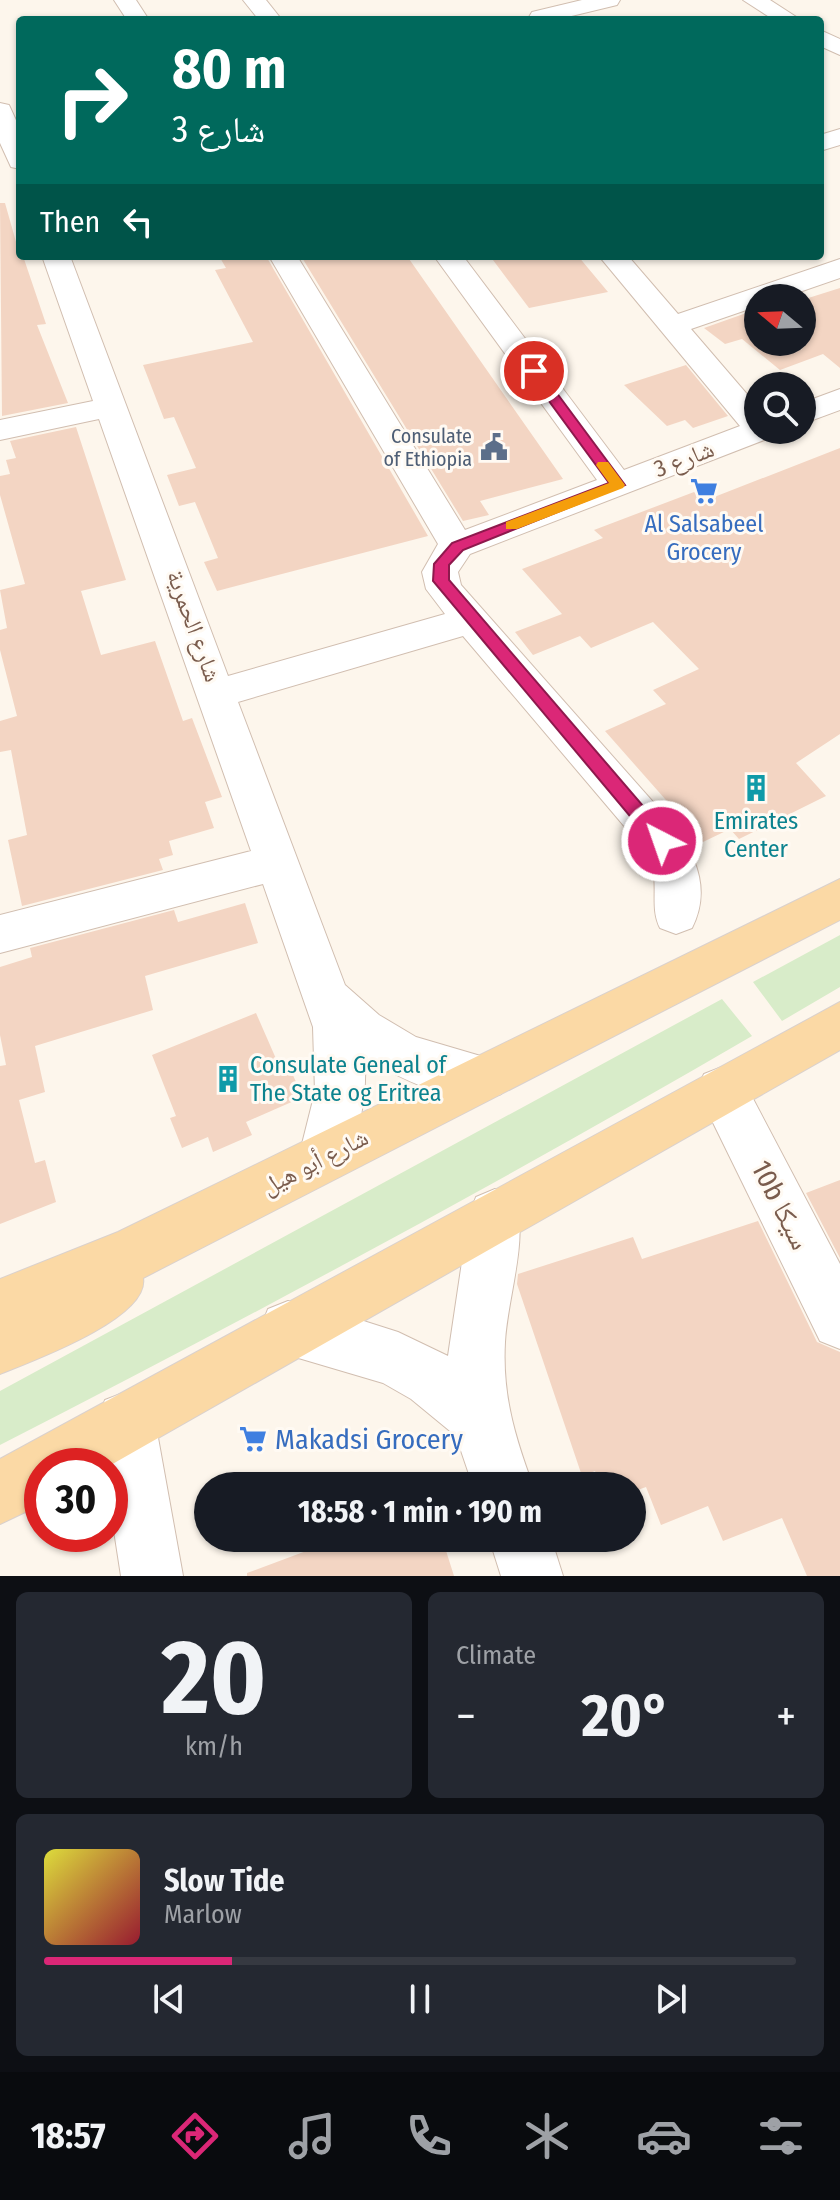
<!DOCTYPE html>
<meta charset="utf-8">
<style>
:root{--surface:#171b24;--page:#242831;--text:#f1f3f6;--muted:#9ea1a6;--line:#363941;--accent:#db2777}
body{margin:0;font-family:"Fira Sans Condensed","Noto Naskh Arabic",sans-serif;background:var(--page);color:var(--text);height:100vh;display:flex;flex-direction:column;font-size:30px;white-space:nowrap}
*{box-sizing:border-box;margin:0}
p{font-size:26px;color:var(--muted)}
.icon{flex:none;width:44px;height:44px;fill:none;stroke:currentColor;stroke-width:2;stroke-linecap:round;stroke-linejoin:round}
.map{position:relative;height:1576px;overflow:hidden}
.side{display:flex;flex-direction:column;gap:16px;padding:16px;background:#0d0f14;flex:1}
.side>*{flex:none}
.guide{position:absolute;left:16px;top:16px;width:808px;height:244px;border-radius:8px;box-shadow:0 2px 6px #0004;background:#00695c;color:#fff;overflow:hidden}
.needle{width:52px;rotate:289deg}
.buttons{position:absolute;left:744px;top:284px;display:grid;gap:16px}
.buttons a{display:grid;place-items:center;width:72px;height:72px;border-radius:50%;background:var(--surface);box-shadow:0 2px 6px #0004;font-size:40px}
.speed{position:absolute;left:24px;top:1448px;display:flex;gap:16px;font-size:40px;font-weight:700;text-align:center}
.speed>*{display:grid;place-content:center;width:104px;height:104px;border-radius:50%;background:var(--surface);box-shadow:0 2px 6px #0004;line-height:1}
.speed .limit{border:12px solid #d22;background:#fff;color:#111}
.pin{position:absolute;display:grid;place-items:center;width:68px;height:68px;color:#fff;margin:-34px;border:4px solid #fff;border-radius:50%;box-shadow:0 2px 8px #0007}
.me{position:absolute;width:88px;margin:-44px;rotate:319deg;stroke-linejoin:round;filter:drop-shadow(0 0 6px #0008)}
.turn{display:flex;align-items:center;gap:28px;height:168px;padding:0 24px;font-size:36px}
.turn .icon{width:104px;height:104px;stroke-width:2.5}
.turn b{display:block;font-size:56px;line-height:68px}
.then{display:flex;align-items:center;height:76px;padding:0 24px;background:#0003;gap:16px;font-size:30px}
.big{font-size:60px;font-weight:700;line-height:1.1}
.side .widget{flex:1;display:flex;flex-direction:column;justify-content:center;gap:12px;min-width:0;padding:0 28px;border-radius:12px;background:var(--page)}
.side .dial{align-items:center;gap:0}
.dial b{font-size:104px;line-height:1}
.song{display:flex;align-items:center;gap:24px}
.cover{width:96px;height:96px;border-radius:12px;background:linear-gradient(135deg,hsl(60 70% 55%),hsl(350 70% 35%))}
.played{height:8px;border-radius:4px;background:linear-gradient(90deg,var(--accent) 25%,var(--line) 25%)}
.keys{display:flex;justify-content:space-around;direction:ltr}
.heat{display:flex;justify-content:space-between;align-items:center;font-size:44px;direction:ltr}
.side .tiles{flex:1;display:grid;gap:16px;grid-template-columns:1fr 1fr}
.widget:last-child{grid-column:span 2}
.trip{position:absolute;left:194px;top:1472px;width:452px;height:80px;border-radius:40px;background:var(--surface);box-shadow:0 2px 6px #0004;font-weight:700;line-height:80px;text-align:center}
.dock{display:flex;height:128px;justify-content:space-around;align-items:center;background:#090b0e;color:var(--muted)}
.dock .icon{width:56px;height:56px}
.dock .current{color:var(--accent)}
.dock b{font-size:36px;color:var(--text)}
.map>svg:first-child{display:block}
.green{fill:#d8ecc9}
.building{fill:#f3d5c3}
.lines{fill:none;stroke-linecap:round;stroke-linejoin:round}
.minor-casing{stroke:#d1beb0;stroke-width:2}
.major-casing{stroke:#dad1cd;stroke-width:2}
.minor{fill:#fff;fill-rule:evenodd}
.major{fill:#fbd9a5;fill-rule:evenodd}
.route{fill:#db2777;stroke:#8e194d;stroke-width:2}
.slow{fill:#f59e0b}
.labels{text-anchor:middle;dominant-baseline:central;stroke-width:6;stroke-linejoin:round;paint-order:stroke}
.far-service-label{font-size:20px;fill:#4e5e75;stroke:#fffaf3;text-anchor:end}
.street-label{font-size:24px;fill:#7a5c4d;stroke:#fffaf3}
.shop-label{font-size:24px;fill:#366cbe;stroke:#fffaf3}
.culture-label{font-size:24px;fill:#0d838f;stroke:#fffaf3}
.near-street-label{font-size:28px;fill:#7a5c4d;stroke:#fffaf3}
.near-shop-label{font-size:28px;fill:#366cbe;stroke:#fffaf3;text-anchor:start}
</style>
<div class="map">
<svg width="840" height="1576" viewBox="0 0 840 1576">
<rect width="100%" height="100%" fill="#fdf6ec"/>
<path class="green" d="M840,935V987L782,1021L753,982Z
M722,999L752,1036C505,1180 254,1315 0,1445V1391Z"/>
<path class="building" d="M0,203H5L20,256H23L46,324L37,325L68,403L2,416Z
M219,256H266L428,536L217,591L204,562L218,558L195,502L179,506L167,475L196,468L174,417L164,419L143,365L253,342L215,270L226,268Z
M301,256H407L563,479L480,501L489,515L463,521Z
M490,256H578L608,292L529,308Z
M840,288V368L823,354L780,370L742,339L725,344L704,328L752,311L758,316V342H792L802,350V300Z
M686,365L728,416L693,428L685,420L667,426L624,385Z
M76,427L126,580L81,591L101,655L155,641L183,721L192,718L222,797L205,802L214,828L169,841L173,855L159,859L163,870L22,906L8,840L27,835L11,750L0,752V721L17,716L0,650V630L7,628L0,590L25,584L0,495V476L10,474L6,460L16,458L10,441Z
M840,448V734L796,763L826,796L739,839L730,829L703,842L605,731L666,704L653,690L699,669L653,622L591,648L580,636L533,655L515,632L562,614L522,569L603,538L594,530L694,492L704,501Z
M245,903L258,943L145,976L153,1010L35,1046L45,1092L19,1100L35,1163L45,1160L56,1202L0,1224V1066L6,1065L0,1035V967L32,957L30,948L174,910L178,922Z
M256,1013L277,1061L285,1058L303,1097L246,1122L252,1135L213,1152L208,1137L182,1148L170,1118L176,1116L152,1055Z
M840,1180V1258L806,1193Z
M758,1221L817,1342L840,1352V1576H807L782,1518L723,1541L708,1506L661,1525L646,1487L632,1492V1486H600L595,1471L582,1476L517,1284L518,1274L633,1237L642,1259Z
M341,1538H442L454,1576H247V1573Z"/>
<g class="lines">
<g class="minor-casing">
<path id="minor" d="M114,0H136L149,20H127Z
M243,0H266L282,20H259Z
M582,0H620L617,5L555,20L529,17L532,12Z
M743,0H770L801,20H774Z
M820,30L840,39V55L820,46Z
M0,103L9,105L20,129V169L11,167L0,143Z
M840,129V145L820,151V135Z
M42,256H70L228,676L445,614L426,589L422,572L438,544L269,256H297L465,530L597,480L434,256H463L624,470L740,426L599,256H628L678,314L840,259V278L782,298H758V306L691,329L758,407V430H776L772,437L470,554L458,572L461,585L677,829C698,861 710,892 692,928L676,934L660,928C648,905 662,879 647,853L463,636L238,702L345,985L379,1015L416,1037L501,1062L509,1078L501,1094C460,1110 402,1079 365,1058C367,1099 359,1136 343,1173L325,1180L307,1173L299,1156L315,1092L313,1027L263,884L0,953V915L251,851L99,419L0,440V420L93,401Z
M840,389V410L802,424V403Z
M722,1067L740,1074L840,1264V1349L820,1341L697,1090L704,1074Z
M495,1189L514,1197C530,1235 507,1299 505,1342C502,1395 515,1437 533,1486H473L456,1436L411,1399L383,1383L268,1349L260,1329L268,1309L288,1301L351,1317L398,1332L448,1356L469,1215L476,1197Z
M126,1392L147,1400L155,1421L183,1576H121L110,1505V1466H104L97,1421L105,1400Z
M489,1538H551L563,1576H501Z"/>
</g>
<g class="major-casing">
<path id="major" d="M840,879V920L143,1278C150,1318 32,1361 0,1374V1279L118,1232Z
M840,1002V1050L109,1466H42V1504L0,1524V1459Z"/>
</g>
<use href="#minor" class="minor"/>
<use href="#major" class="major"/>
</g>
<path class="route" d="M534,367L539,369L625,485L463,550L449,565V580L668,835V846H655L433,581L434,564L452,543L609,483L527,371Z"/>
<path class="slow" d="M598,462H608L625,485L623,488L517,529H506V522L609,483L596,465Z"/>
<defs>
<g id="civic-bare" transform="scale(2.16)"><path d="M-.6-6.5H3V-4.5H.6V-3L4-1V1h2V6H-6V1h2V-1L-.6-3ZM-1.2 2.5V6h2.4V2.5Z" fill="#5c6f8a" stroke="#fffaf3" stroke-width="2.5" paint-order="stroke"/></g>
<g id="supermarket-bare" transform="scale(2.16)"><path d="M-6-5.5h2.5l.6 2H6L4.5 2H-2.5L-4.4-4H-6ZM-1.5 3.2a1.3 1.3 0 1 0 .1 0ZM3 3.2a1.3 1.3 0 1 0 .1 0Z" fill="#3f7fe0" stroke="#fffaf3" stroke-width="2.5" paint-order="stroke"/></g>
<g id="building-bare" transform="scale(2.16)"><path d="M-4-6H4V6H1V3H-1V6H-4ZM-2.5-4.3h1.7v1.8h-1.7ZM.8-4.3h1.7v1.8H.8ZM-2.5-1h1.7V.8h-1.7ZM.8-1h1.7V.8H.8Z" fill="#0f9aa8" stroke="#fffaf3" stroke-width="2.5" paint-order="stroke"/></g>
</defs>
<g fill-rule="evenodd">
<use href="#civic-bare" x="494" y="447"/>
<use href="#supermarket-bare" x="704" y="491"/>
<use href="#building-bare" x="756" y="788"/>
<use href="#building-bare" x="228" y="1079"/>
<use href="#supermarket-bare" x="253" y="1439"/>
</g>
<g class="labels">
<g class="far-service-label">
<text x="472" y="436">Consulate<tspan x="472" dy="23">of Ethiopia</tspan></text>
</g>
<g class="street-label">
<text transform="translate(684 459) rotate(-21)">شارع 3</text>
<text transform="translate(194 626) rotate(70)">شارع الحمرية</text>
<text transform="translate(315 1162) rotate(-27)">شارع أبو هيل</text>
</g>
<g class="shop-label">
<text x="704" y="524">Al Salsabeel<tspan x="704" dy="28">Grocery</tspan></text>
</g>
<g class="culture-label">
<text x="756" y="821">Emirates<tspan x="756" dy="28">Center</tspan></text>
<text x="250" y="1065" text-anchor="start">Consulate Geneal of<tspan x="250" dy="28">The State og Eritrea</tspan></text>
</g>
<g class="near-street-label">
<text transform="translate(781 1205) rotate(63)">10b سيكا</text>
</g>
<g class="near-shop-label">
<text x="275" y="1439">Makadsi Grocery</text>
</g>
</g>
</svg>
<div class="buttons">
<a><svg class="needle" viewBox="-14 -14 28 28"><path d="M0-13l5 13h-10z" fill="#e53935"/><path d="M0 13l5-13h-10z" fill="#9ea1a6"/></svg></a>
<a><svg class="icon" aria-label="search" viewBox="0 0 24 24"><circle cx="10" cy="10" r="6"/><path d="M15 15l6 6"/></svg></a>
</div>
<div class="speed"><div class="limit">30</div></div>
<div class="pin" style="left:534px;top:371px;background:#d93025"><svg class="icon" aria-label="arrive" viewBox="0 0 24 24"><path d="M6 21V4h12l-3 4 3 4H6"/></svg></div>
<svg class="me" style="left:662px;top:841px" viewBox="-20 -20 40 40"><circle r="17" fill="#db2777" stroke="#fff" stroke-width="3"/><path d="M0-11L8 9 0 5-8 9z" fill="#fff"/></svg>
<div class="trip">18:58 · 1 min · 190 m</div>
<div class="guide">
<div class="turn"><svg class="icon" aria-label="right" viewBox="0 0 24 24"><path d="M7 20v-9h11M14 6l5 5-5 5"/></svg><div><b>80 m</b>شارع 3</div></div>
<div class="then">Then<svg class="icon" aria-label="left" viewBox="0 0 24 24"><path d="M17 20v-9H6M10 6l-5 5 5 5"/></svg></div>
</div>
</div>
<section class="side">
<div class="tiles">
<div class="widget dial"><b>20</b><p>km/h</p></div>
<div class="widget"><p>Climate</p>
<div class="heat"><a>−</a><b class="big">20°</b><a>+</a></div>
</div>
<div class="widget">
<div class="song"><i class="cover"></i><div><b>Slow Tide</b><p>Marlow</p></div></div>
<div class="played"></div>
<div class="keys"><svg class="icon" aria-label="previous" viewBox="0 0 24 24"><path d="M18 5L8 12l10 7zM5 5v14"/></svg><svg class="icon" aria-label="pause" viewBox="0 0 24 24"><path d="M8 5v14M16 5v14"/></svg><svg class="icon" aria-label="next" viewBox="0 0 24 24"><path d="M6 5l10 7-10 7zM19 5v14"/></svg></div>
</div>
</div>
</section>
<nav class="dock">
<b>18:57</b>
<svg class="icon current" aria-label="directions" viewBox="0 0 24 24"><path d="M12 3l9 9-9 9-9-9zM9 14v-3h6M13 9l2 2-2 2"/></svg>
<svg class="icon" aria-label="music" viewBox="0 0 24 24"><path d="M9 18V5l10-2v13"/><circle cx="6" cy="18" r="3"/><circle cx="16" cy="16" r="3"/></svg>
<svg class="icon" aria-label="phone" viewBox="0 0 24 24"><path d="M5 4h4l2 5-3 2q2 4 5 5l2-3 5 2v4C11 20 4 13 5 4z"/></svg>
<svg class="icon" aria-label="climate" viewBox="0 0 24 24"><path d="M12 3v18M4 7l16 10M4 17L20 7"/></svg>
<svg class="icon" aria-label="car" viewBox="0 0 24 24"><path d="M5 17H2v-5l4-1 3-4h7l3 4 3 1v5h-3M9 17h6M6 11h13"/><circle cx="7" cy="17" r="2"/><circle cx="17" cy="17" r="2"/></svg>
<svg class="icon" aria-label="filters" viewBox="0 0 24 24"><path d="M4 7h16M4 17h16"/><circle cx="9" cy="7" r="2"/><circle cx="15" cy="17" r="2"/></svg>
</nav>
